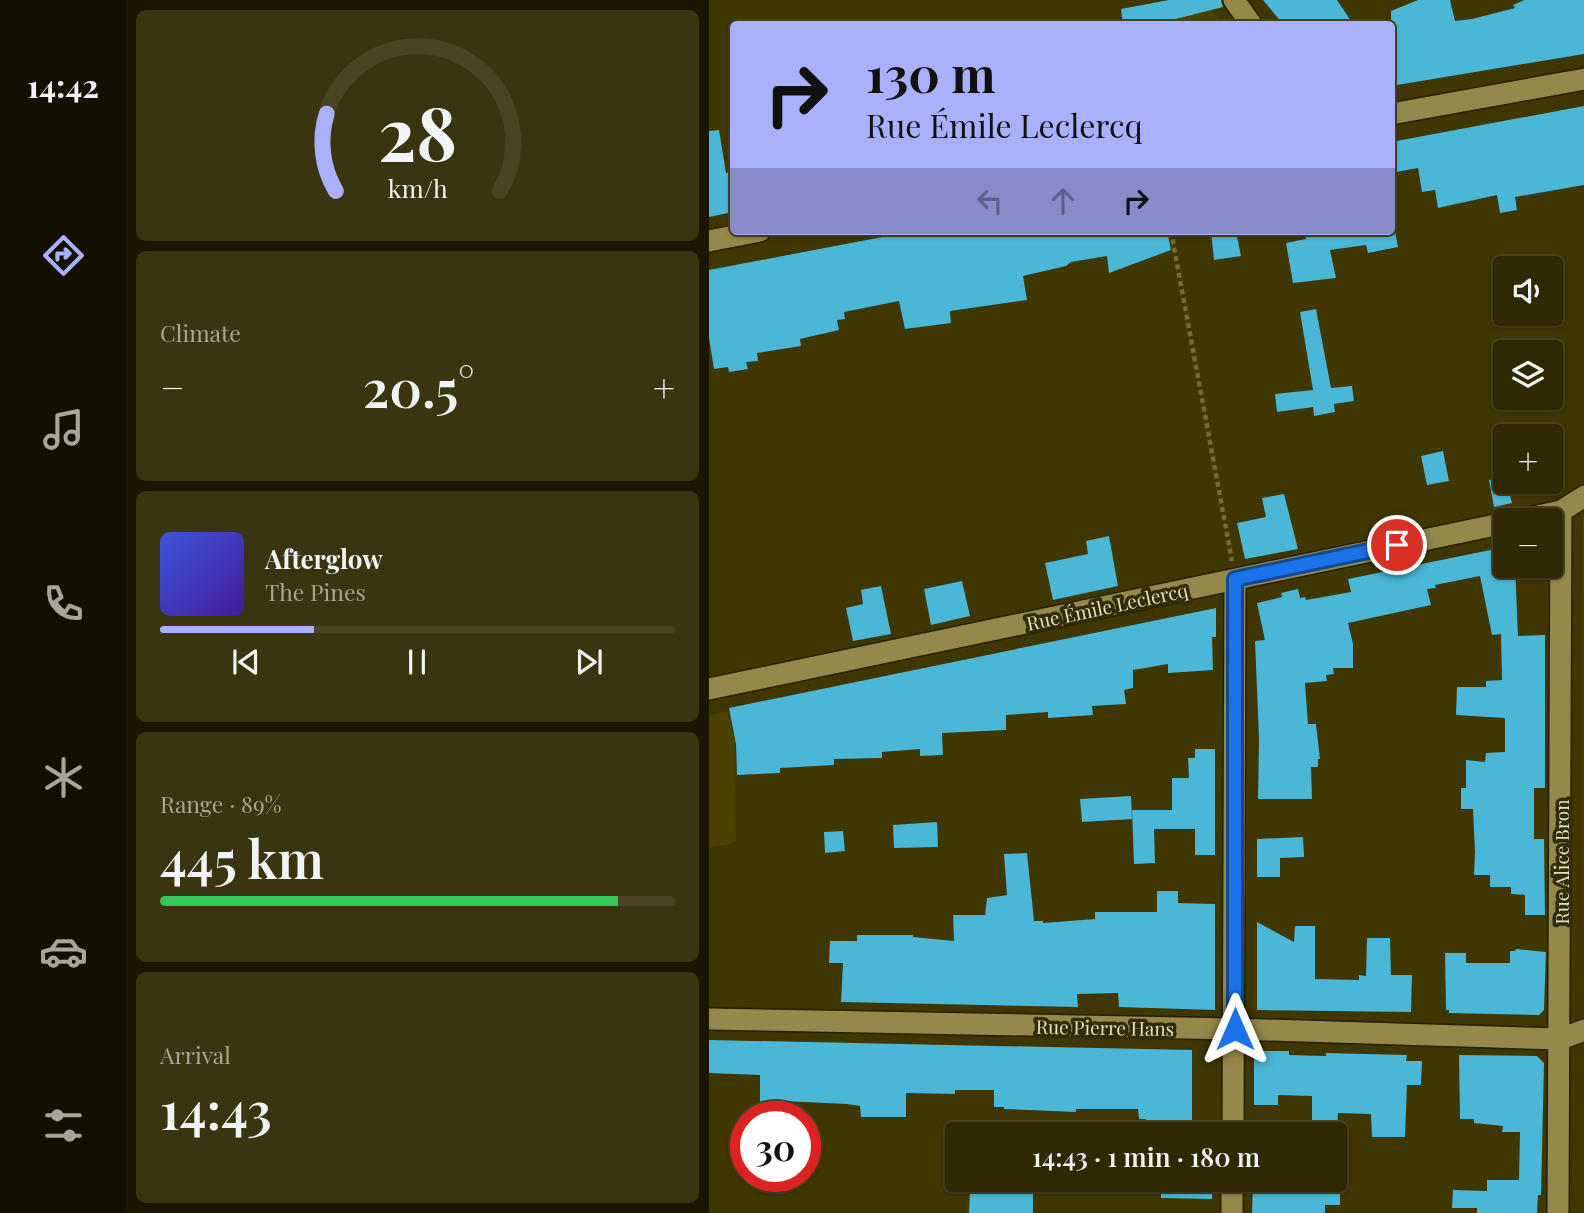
<!DOCTYPE html>
<meta charset="utf-8">
<style>
:root{--surface:#2f2802;--page:#3b3411;--text:#f1f3f6;--muted:#a7a699;--line:#4a4424;--accent:#a9b0fc}
body{margin:0;font-family:"Playfair Display",serif;background:var(--page);color:var(--text);height:100vh;display:flex;flex-direction:column;font-size:26px;white-space:nowrap}
*{box-sizing:border-box;margin:0}
p{font-size:23px;color:var(--muted)}
.icon{flex:none;width:38px;height:38px;fill:none;stroke:currentColor;stroke-width:2;stroke-linecap:round;stroke-linejoin:round}
.map{position:relative;flex:1;overflow:hidden}
.details{display:flex;flex-direction:column;gap:10px;padding:10px;background:#1a1601;width:583px}
.details>*{flex:none}
.banner{position:absolute;left:21px;top:21px;width:665px;height:214px;border-radius:7px;box-shadow:0 2px 5px #0004,0 0 0 2px var(--line);background:#a9b0fc;color:#111;overflow:hidden}
.controls{position:absolute;left:784px;top:256px;display:grid;gap:14px}
.controls a{display:grid;place-items:center;width:70px;height:70px;border-radius:7px;background:var(--surface);box-shadow:0 2px 5px #0004,0 0 0 2px var(--line);font-size:35px}
.speed{position:absolute;left:21px;top:1101px;display:flex;gap:14px;font-size:35px;font-weight:700;text-align:center}
.speed>*{display:grid;place-content:center;width:91px;height:91px;border-radius:50%;background:var(--surface);box-shadow:0 2px 5px #0004,0 0 0 2px var(--line);line-height:1}
.speed .limit{border:10px solid #d22;background:#fff;color:#111}
.pin{position:absolute;display:grid;place-items:center;width:60px;height:60px;color:#fff;margin:-30px;border:4px solid #fff;border-radius:50%;box-shadow:0 2px 7px #0007}
.me{position:absolute;width:77px;margin:-38px;rotate:0deg;stroke-linejoin:round;filter:drop-shadow(0 0 5px #0008)}
.turn{display:flex;align-items:center;gap:24px;height:147px;padding:0 21px;font-size:32px}
.turn .icon{width:91px;height:91px;stroke-width:2.5}
.turn b{display:block;font-size:49px;line-height:60px}
.lanes{display:flex;align-items:center;height:66px;padding:0 21px;background:#0003;justify-content:center;gap:35px;direction:ltr}
.lanes .off{opacity:.35}
.big{font-size:52px;font-weight:600;line-height:1.1}
.details .tile{flex:1;display:flex;flex-direction:column;justify-content:center;gap:10px;min-width:0;padding:0 24px;border-radius:10px;background:var(--page)}
.details .dial{align-items:center;gap:0}
.dial svg{height:182px;overflow:visible;fill:none;stroke:var(--line);stroke-width:7;stroke-linecap:round;text-anchor:middle}
.dial text{fill:var(--text);stroke:none}
.song{display:flex;align-items:center;gap:21px}
.cover{width:84px;height:84px;border-radius:10px;background:linear-gradient(135deg,hsl(230 70% 55%),hsl(260 70% 35%))}
.played{height:7px;border-radius:4px;background:linear-gradient(90deg,var(--accent) 30%,var(--line) 30%)}
.keys{display:flex;justify-content:space-around;direction:ltr}
.heat{display:flex;justify-content:space-between;align-items:center;font-size:38px;direction:ltr}
.charge{height:10px;border-radius:5px;background:linear-gradient(90deg,#34c759 89%,var(--line) 0)}
.trip{position:absolute;left:236px;top:1122px;width:402px;height:70px;border-radius:7px;background:var(--surface);box-shadow:0 2px 5px #0004,0 0 0 2px var(--line);font-weight:600;line-height:70px;text-align:center}
main{display:flex;flex:1;min-height:0}
.tab-bar{display:flex;flex-direction:column;width:126px;justify-content:space-around;align-items:center;background:#131001;color:var(--muted)}
.tab-bar .icon{width:49px;height:49px}
.tab-bar .active{color:var(--accent)}
.tab-bar b{font-size:32px;color:var(--text)}
.map>svg:first-child{display:block}
.built{fill:#4a4103}
.green{fill:#504500}
.building{fill:#49b7d5}
.lines{fill:none;stroke-linecap:round;stroke-linejoin:round}
.minor-casing{stroke:#241e00;stroke-width:24}
.path{stroke:#736b3d;stroke-width:4.5;stroke-dasharray:5 3.5;stroke-linecap:butt}
.minor{stroke:#94884a;stroke-width:21}
.route-casing{stroke:#114b97;stroke-width:18}
.route{stroke:#1a73e8;stroke-width:12}
.labels{text-anchor:middle;dominant-baseline:central;stroke-width:7;stroke-linejoin:round;paint-order:stroke}
.street-label{font-size:19px;fill:#e4dfbf;stroke:#322c0b}
</style>
<main>
<nav class="tab-bar">
<b>14:42</b>
<svg class="icon active" aria-label="directions" viewBox="0 0 24 24"><path d="M12 3l9 9-9 9-9-9zM9 14v-3h6M13 9l2 2-2 2"/></svg>
<svg class="icon" aria-label="music" viewBox="0 0 24 24"><path d="M9 18V5l10-2v13"/><circle cx="6" cy="18" r="3"/><circle cx="16" cy="16" r="3"/></svg>
<svg class="icon" aria-label="phone" viewBox="0 0 24 24"><path d="M5 4h4l2 5-3 2q2 4 5 5l2-3 5 2v4C11 20 4 13 5 4z"/></svg>
<svg class="icon" aria-label="climate" viewBox="0 0 24 24"><path d="M12 3v18M4 7l16 10M4 17L20 7"/></svg>
<svg class="icon" aria-label="car" viewBox="0 0 24 24"><path d="M5 17H2v-5l4-1 3-4h7l3 4 3 1v5h-3M9 17h6M6 11h13"/><circle cx="7" cy="17" r="2"/><circle cx="17" cy="17" r="2"/></svg>
<svg class="icon" aria-label="filters" viewBox="0 0 24 24"><path d="M4 7h16M4 17h16"/><circle cx="9" cy="7" r="2"/><circle cx="15" cy="17" r="2"/></svg>
</nav>
<section class="details">
<div class="tile dial"><svg viewBox="0 0 100 80">
<path d="M14 69A42 42 0 1 1 86 69"/>
<path d="M14 69A42 42 0 0 1 10 35" stroke="#a9b0fc"/>
<text x="50" y="56" font-size="32" font-weight="700">28</text>
<text x="50" y="72" font-size="11">km/h</text>
</svg></div>
<div class="tile"><p>Climate</p>
<div class="heat"><a>−</a><b class="big">20.5°</b><a>+</a></div>
</div>
<div class="tile">
<div class="song"><i class="cover"></i><div><b>Afterglow</b><p>The Pines</p></div></div>
<div class="played"></div>
<div class="keys"><svg class="icon" aria-label="previous" viewBox="0 0 24 24"><path d="M18 5L8 12l10 7zM5 5v14"/></svg><svg class="icon" aria-label="pause" viewBox="0 0 24 24"><path d="M8 5v14M16 5v14"/></svg><svg class="icon" aria-label="next" viewBox="0 0 24 24"><path d="M6 5l10 7-10 7zM19 5v14"/></svg></div>
</div>
<div class="tile"><p>Range · 89%</p><b class="big">445 km</b><div class="charge"></div></div>
<div class="tile"><p>Arrival</p><b class="big">14:43</b></div>
</section>
<div class="map">
<svg width="876" height="1213" viewBox="0 0 876 1213">
<rect width="100%" height="100%" fill="#3f3602"/>
<path class="built" d="M468,0H496L513,24H414L412,13Z
M18,711L26,739L27,842L0,848V715Z"/>
<path class="green" d="M875,515V1006L874,516Z"/>
<path class="building" d="M460,0H512L514,7L447,24H414L412,9Z
M554,0H628L644,24H574Z
M709,0H741L746,21L763,19L806,8L804,5L815,0H875V54L682,86V11Z
M875,106V185L806,197L808,210L791,213L788,195L729,208L726,190L713,192L709,168L682,173V142Z
M10,130L17,173L24,171V212L0,217V131Z
M205,231H458L462,250L400,273L398,256L362,262L357,266L314,276L318,300L241,311L242,323L196,329L190,301L135,312L136,319L128,320L130,330L91,339L92,346L48,353L49,361L37,362L39,369L20,372L19,367L5,369L0,338V270Z
M502,231H527L532,256L505,260Z
M596,231H686L689,247L659,253L657,245L621,250L627,278L584,283L577,243L597,239Z
M607,309L622,388L643,386L645,401L625,404L626,412L605,416L604,407L568,412L566,394L604,390L591,312Z
M734,451L740,481L718,485L712,456Z
M796,477L803,503L785,507L780,480Z
M575,494L589,549L536,559L528,523L557,517L553,498Z
M400,536L409,586L344,600L336,563L379,554L377,541Z
M796,547V565H806L809,636L836,635V788H825V839H835L836,915H816V895L802,894V887H781V875H765L766,852L764,809H752V788H757V760L776,762L777,753L796,752V718L747,715L748,687H777V681L793,680L792,634L783,635L771,576L726,585L727,588L718,589L722,605L639,623L644,644V668H624L625,674L617,675L618,681L596,683L599,724H607L611,759H609V767H602L603,799H549L550,739L546,641L556,640L548,603L573,597L572,593L589,589L591,598L596,597L597,600L642,592L639,579Z
M253,581L261,616L222,625L215,589Z
M172,586L182,634L144,641L137,608L154,604L152,590Z
M507,608V637H503L504,670L459,673V664L424,670V688L415,690L417,704L383,706L384,715L339,718V712L297,715V730L233,733L234,755L211,756V749L173,752V758L125,759V765L71,768V773L28,775L27,744L20,708Z
M486,749H506V855H486V829H445L446,863L425,864L423,810H463V778H480L479,758H486Z
M422,796L423,819L373,822L371,799Z
M228,822L229,847L185,848L184,825Z
M134,831L136,851L116,853L115,832Z
M594,837L595,857L571,858V877H548V839Z
M318,853L325,921H334V923L386,919V912H448V891H469V903L506,904V1010L410,1007L409,993L368,994L369,1007L132,1002L134,963H120L121,941H148V935H204V937L245,941L244,915H276L278,898L298,895L295,854Z
M548,922L585,942L586,926H606V979L650,980V975L657,976L658,938H681L682,975H703L702,1012L548,1010Z
M807,949L837,952L835,1010L830,1015L740,1013V1010H737L736,953H757V963H801V951H806Z
M0,1040L483,1050V1128H437V1119H430L429,1109H367V1112L295,1109V1107H285V1090H246V1094L197,1093V1117H152L151,1106L138,1104L74,1101V1116L51,1114V1075L0,1073Z
M551,1051H580V1055L617,1056V1053L698,1055L697,1061H713L712,1085H698L696,1137H663L662,1114L629,1113L628,1131L603,1130V1096L569,1095V1105H545V1056Z
M750,1055L828,1056L835,1063L832,1195H829L828,1213H768V1208H743L744,1190L778,1191V1180H810L811,1132H793L794,1126L765,1123V1119H751Z
M452,1180H504L503,1199L452,1198Z
M544,1180H565L564,1191L603,1192V1186L631,1187V1205H616V1213H543Z
M261,1190H324V1213H260Z"/>
<g class="lines">
<g class="minor-casing">
<path id="minor" d="M525,0L542,24
M682,114L876,79
M0,241L51,231
M811,520L852,511L876,496
M0,689L796,523
M0,1019L526,1029L851,1039L876,1030
M524,1134L526,579
M523,1213V1180
M849,1213L852,511"/>
</g>
<path class="path" d="M462,231L523,561"/>
<use href="#minor" class="minor"/>
</g>
<g class="lines">
<g class="route-casing">
<path id="route" d="M526,1029V579L688,545"/>
</g>
<use href="#route" class="route"/>
</g>
<g class="labels">
<g class="street-label">
<text transform="translate(398 606) rotate(-12)">Rue Émile Leclercq</text>
<text transform="translate(852 862) rotate(-90)">Rue Alice Bron</text>
<text transform="translate(396 1027) rotate(1)">Rue Pierre Hans</text>
</g>
</g>
</svg>
<div class="controls">
<a><svg class="icon" aria-label="sound" viewBox="0 0 24 24"><path d="M4 9h4l5-4v14l-5-4H4zM17 9q2 3 0 6"/></svg></a>
<a><svg class="icon" aria-label="layers" viewBox="0 0 24 24"><path d="M12 4l9 5-9 5-9-5zM3 14l9 5 9-5"/></svg></a>
<a>+</a>
<a>−</a>
</div>
<div class="speed"><div class="limit">30</div></div>
<div class="pin" style="left:688px;top:545px;background:#d93025"><svg class="icon" aria-label="arrive" viewBox="0 0 24 24"><path d="M6 21V4h12l-3 4 3 4H6"/></svg></div>
<svg class="me" style="left:526px;top:1029px" viewBox="-20 -20 40 40"><path d="M0-17L14 15 0 8-14 15z" fill="#1a73e8" stroke="#fff" stroke-width="4"/></svg>
<div class="trip">14:43 · 1 min · 180 m</div>
<div class="banner">
<div class="turn"><svg class="icon" aria-label="right" viewBox="0 0 24 24"><path d="M7 20v-9h11M14 6l5 5-5 5"/></svg><div><b>130 m</b>Rue Émile Leclercq</div></div>
<div class="lanes"><svg class="icon off" aria-label="left" viewBox="0 0 24 24"><path d="M17 20v-9H6M10 6l-5 5 5 5"/></svg><svg class="icon off" aria-label="ahead" viewBox="0 0 24 24"><path d="M12 20V5M6 11l6-6 6 6"/></svg><svg class="icon" aria-label="right" viewBox="0 0 24 24"><path d="M7 20v-9h11M14 6l5 5-5 5"/></svg></div>
</div>
</div>
</main>
